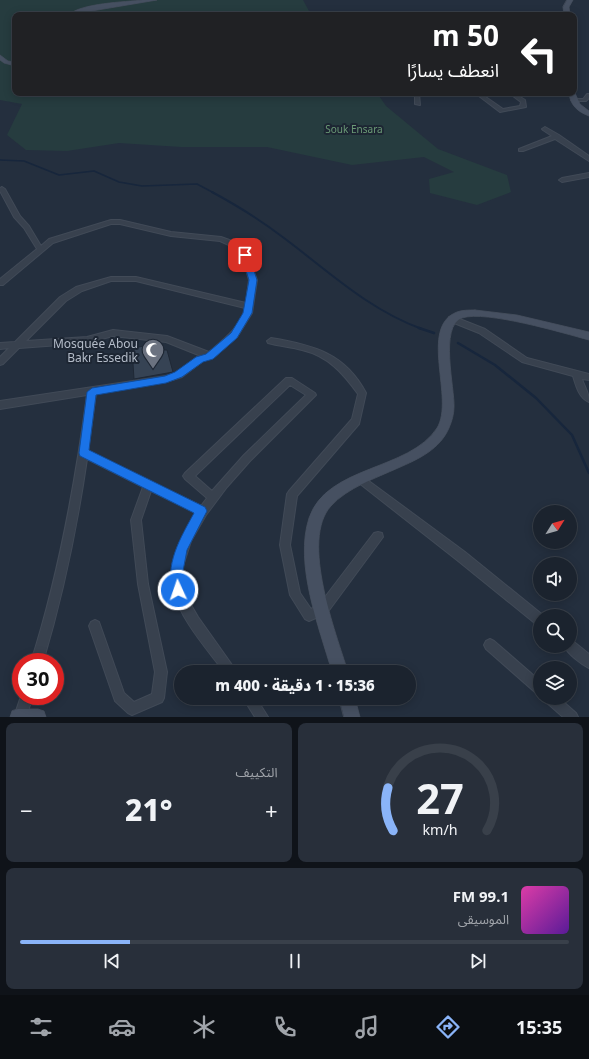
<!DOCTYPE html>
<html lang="ar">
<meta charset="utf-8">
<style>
:root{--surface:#1b232e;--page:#282f3a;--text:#f1f3f6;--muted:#a0a4aa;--line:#39404a;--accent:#8ab4f8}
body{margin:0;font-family:"Noto Sans","Noto Sans Arabic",sans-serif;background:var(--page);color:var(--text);direction:rtl;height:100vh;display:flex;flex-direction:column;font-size:15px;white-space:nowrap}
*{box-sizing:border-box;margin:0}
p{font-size:13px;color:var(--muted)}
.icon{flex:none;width:22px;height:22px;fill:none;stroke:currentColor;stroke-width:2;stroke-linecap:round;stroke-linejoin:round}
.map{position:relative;height:717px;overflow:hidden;direction:ltr}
.side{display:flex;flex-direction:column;gap:6px;padding:6px;background:#0f1319;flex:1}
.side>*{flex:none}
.banner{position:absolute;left:12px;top:12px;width:565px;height:84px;border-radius:8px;box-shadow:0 2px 10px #0003,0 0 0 1px var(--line);direction:rtl;background:#202124;color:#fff;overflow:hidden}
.needle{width:26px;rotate:53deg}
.controls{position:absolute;left:533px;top:505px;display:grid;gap:8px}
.controls a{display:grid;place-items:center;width:44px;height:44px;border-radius:50%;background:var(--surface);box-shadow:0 2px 10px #0003,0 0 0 1px var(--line);font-size:20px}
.speed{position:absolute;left:12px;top:653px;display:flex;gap:8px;font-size:20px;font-weight:700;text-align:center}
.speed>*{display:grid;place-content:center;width:52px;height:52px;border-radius:50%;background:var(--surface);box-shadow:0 2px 10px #0003,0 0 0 1px var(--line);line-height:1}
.speed .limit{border:6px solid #d22;background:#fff;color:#111}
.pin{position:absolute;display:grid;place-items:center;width:34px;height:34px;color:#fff;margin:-17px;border-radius:8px;box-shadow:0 2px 6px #0006}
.me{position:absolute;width:44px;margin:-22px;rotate:357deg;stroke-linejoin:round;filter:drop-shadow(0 0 3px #0008)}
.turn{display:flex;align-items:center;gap:14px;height:84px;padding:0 12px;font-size:18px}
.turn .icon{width:52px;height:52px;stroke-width:2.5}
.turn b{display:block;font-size:28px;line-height:34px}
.big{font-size:30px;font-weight:800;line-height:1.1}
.side .widget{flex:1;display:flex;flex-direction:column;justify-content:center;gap:6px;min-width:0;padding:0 14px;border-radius:8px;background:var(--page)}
.side .dial{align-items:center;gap:0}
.dial svg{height:104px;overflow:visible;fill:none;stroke:var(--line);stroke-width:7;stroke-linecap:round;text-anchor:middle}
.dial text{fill:var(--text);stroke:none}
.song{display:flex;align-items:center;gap:12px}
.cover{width:48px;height:48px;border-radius:6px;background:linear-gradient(135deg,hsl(320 70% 55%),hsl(270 70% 35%))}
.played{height:4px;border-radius:2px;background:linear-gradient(90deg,var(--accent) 20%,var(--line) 20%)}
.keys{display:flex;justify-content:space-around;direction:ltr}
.heat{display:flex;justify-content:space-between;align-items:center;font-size:22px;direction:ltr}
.side .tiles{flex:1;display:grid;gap:6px;grid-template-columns:1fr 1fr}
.widget:last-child{grid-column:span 2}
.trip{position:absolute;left:174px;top:665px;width:242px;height:40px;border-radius:20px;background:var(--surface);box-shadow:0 2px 10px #0003,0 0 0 1px var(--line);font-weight:800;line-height:40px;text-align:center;direction:rtl}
.dock{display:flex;height:64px;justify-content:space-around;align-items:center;background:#0b0e12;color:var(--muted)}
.dock .icon{width:28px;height:28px}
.dock .current{color:var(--accent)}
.dock b{font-size:18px;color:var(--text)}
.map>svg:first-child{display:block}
.green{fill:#263c3f}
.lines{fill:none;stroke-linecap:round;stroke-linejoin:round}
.stream-far2{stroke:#17263c;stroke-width:1.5}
.stream-far1{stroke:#17263c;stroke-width:2}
.stream{stroke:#17263c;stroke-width:2.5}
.building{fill:#364354;stroke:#1f2835}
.street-casing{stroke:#414a57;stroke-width:2}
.secondary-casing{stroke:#414a57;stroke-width:1}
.street{fill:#38414e;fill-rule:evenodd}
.secondary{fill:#465061;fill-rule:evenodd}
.route{fill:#1a73e8;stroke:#114b97}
.labels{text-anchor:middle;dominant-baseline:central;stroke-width:4;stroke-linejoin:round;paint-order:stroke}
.far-park-label{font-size:10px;fill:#6b9a76;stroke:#1d2633}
.poi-label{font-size:12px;fill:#b4bcc9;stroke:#1d2633;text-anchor:end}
</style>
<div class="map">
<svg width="589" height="717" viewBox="0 0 589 717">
<rect width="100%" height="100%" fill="#242f3e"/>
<path class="green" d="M0,0H303L309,11L316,15H15V93H377L386,106L438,149L507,175L511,192L477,205L430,193L429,179L454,172L424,157L352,165L267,147H181L119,143L67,151L26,150L7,135L22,104L0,100Z"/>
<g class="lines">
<path class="stream-far2" d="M0,160L24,161L59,175L94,171L119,182L142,186L197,184L214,193"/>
<path class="stream-far1" d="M212,192C236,205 262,221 284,238C328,271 369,310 422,329"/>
<path class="stream" d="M419,328L434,333
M458,343L495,365L536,398L572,435L589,473"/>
</g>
<path class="building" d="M145,346L146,351L163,347L164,350H167L173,372L134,379L132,348Z"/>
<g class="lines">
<g class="street-casing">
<path id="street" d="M415,93H419L420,105L415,104Z
M475,93H480L503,109L520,106L521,102L509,93H514L525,100L526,107L500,112Z
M587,94H589V98L586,101H573L571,100L573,99H583Z
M545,127L559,135L589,156V161L555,139L523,151H519V149L552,136L543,130L542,129Z
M589,173V177L562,182L559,180L562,178Z
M2,187L5,189L20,216L29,226L41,246L49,239L111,220H120L171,232L221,237L235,242L247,253L257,280L252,313L237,337L213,358L203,361L182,377L166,382L96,393L88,451L201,506L207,498L185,479L183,476L185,473L286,378H292L315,393L316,395L250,461L227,487L206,515L191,541L183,566L184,591L187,598L198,617L237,672H224C208,650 179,618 174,591C172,584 172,574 173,567C174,550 187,528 196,513L151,491L141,520L148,584L167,672L164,698L162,702L132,715L128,713L115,701L89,626L91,622L95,620L99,622L124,693L134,702L152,694L155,672L138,584L131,520L143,487L87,459C77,528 63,595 43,662H31C59,574 75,485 87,395L0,409V401L166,376L176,373L197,357L201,356L166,342L113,336L87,343L19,348L3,364L0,365V357L9,348L0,349V343L15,342L60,297L76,287L111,277H136L246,303L249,280L242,256L231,246L220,241L171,236L120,224H111L53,243L3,285H0V279L37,249L24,228L14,217L0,191V188ZM111,281H136L245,308C242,326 222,341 209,352L167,336L113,330L87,337L26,341L66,301L82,291ZM290,385L306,395L244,455L212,491L195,476Z
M452,316L485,329L527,358L589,374V380L582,379C585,388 589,392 589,402C579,398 576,386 573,376L522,362L479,333L449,321L448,319L449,317Z
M271,338C313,345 345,353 366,393L359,424L297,496L290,545L300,593L311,609L319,605L374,533L378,532L382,533L383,537L327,613L309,621L305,619L290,595L280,545L287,494L289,491L352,419L358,394C343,373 328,356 302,350C291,347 279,346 268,343L267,341Z
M362,476L465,552L544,616H540V626L536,624L457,560L359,483L357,480L359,477Z
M490,639L494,641L540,681V695L536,693L486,649L484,645L486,641Z
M570,640L574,642L589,654V668C581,664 568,654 564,646H570Z
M21,696H33L26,717H14Z
M243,698H256L268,717H255Z
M544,698H559L576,713L578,717H563L546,702Z"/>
</g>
<g class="secondary-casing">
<path id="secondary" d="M143,0H157L68,15C82,3 124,2 143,0Z
M567,0H573L569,7L570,15H564L563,7Z
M0,55L8,61L15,62V66L4,63L0,60Z
M574,91L580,104L589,111V116C578,112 570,105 569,93H574Z
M475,310L517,315L589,332V340C563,333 486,310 462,318C439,326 455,389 454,407C454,414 452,421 449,428C440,449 419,459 398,468C376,478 347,488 331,506C300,540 336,633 348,672H332C319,627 294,564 309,518C327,465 409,471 437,428C455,399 418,327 457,312C462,310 469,310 475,310Z
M339,698H355L360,717H344Z
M18,709H38L44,711L46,717H10L12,711Z"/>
</g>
<use href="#street" class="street"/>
<use href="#secondary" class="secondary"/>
</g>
<path class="route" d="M245,253L249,255L257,280L252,313L237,338L213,359L203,362L182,377L166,383L96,395L89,450L205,507L207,511L187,550L183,571L184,590L183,594L178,596L174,594C163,566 181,537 194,513L80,456L79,453L87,392L92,388L165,376L175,372L196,357L206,354L231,333L243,313L249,280L241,255Z"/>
<defs>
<g id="mosque-pin" transform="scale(1.15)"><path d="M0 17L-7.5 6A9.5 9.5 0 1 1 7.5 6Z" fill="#6b7280" stroke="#1d2633"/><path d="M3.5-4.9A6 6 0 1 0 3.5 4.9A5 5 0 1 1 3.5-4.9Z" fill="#fff"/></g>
</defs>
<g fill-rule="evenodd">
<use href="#mosque-pin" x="153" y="350"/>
</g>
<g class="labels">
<g class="far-park-label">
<text x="354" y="129">Souk Ensara</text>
</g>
<g class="poi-label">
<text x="138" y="343">Mosquée Abou<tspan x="138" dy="14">Bakr Essedik</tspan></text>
</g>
</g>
</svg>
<div class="controls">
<a><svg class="needle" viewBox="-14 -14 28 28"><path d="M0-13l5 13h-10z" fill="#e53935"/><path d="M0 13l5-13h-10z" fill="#a0a4aa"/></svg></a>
<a><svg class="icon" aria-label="sound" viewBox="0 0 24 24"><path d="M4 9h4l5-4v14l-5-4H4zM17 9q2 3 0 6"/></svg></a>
<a><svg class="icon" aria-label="search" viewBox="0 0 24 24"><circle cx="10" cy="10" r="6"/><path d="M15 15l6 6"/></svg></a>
<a><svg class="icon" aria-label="layers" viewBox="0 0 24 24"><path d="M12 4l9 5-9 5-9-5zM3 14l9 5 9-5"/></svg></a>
</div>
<div class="speed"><div class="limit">30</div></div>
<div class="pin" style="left:245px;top:255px;background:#d93025"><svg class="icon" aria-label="arrive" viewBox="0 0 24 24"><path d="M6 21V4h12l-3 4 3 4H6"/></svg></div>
<svg class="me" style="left:178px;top:590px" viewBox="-20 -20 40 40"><circle r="17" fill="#1a73e8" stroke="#fff" stroke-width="3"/><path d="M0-11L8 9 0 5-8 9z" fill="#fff"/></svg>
<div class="trip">15:36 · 1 دقيقة · 400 m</div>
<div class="banner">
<div class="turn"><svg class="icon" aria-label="left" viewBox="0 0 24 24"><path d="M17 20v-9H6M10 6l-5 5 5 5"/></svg><div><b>50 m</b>انعطف يسارًا</div></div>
</div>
</div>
<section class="side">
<div class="tiles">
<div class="widget dial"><svg viewBox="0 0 100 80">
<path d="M14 69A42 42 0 1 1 86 69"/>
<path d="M14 69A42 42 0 0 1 10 36" stroke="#8ab4f8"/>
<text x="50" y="56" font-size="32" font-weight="700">27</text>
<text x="50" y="72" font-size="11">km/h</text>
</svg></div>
<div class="widget"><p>التكييف</p>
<div class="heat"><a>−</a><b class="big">21°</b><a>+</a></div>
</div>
<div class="widget">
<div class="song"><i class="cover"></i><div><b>99.1 FM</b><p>الموسيقى</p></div></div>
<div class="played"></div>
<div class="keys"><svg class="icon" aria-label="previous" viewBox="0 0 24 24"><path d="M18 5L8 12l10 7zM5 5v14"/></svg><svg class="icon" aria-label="pause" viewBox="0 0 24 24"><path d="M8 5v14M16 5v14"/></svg><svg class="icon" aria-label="next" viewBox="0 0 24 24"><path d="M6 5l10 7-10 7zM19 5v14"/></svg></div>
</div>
</div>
</section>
<nav class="dock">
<b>15:35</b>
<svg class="icon current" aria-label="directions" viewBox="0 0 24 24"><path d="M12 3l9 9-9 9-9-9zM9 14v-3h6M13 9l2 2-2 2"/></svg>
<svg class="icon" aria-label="music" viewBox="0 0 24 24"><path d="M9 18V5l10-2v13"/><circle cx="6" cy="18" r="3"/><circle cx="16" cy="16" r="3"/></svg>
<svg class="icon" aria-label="phone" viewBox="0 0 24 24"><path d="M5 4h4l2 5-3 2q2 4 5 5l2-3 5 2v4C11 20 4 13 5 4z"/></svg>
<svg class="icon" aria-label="climate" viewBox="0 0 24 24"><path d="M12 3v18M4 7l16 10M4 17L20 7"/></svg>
<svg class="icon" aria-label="car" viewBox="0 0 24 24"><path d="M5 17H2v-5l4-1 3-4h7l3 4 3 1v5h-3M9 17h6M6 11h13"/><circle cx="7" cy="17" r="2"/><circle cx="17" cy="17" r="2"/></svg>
<svg class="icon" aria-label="filters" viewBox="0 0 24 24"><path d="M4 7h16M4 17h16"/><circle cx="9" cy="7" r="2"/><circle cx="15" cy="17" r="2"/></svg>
</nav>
